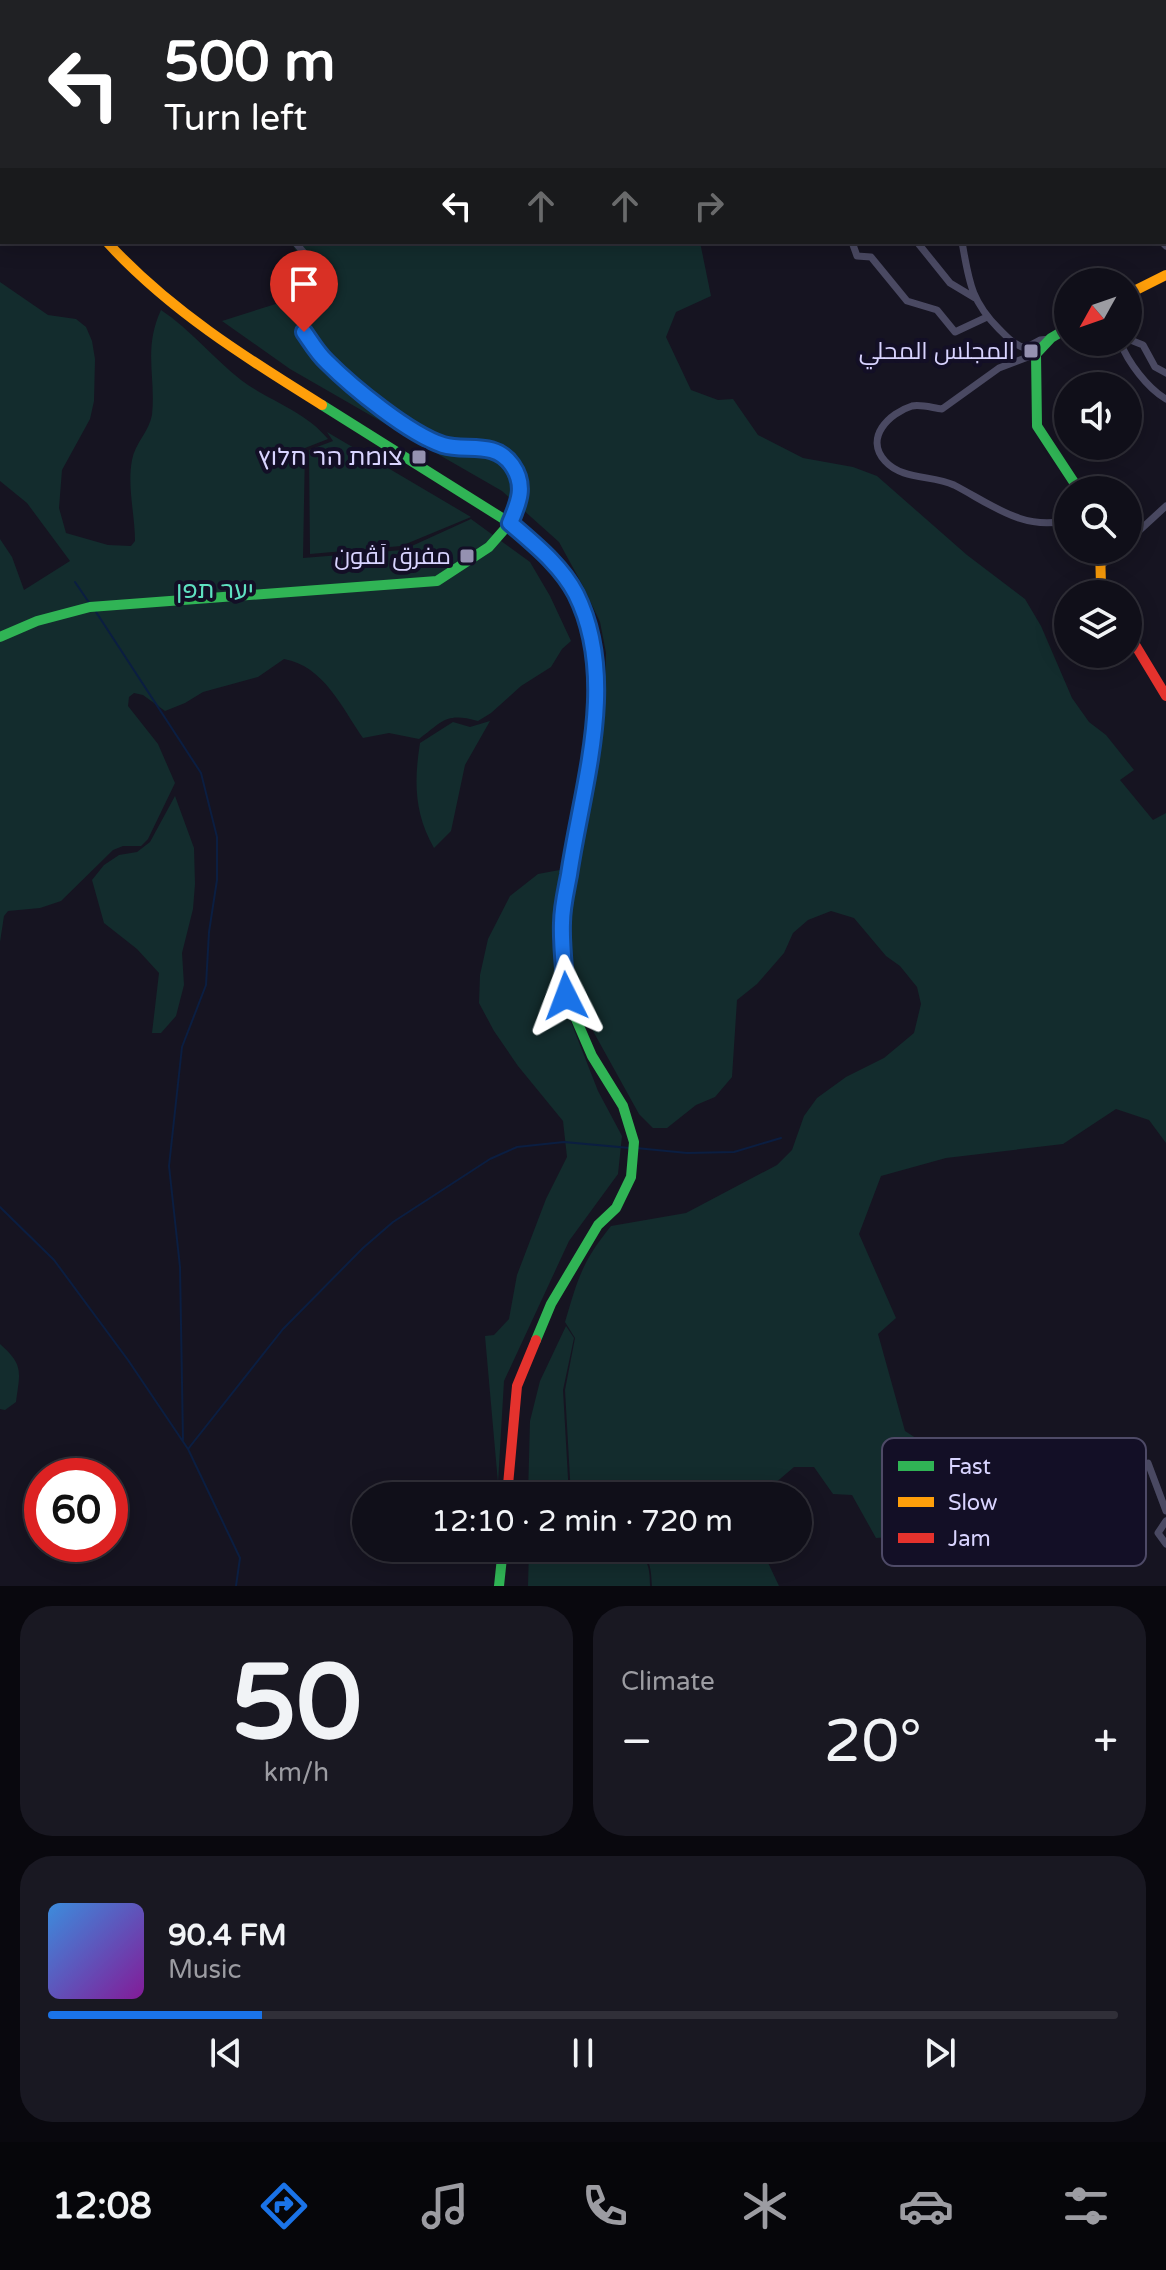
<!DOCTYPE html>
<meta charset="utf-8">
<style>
:root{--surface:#100f19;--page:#191822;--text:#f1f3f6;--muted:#9c9ca2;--line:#302f38;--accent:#1a73e8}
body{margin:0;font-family:"Varela Round",Cairo,"Noto Sans Hebrew",sans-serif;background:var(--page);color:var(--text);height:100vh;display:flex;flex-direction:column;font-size:30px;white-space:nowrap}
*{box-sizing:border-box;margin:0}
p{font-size:26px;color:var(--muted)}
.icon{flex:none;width:44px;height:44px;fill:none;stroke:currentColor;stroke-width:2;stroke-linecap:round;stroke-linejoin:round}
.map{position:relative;height:1586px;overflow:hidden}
.side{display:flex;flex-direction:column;gap:20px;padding:20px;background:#09080e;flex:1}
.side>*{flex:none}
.hud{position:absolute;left:0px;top:0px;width:1166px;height:244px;box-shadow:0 4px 20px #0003,0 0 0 2px var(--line);background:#202124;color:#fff;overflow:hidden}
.needle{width:52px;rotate:230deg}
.tools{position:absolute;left:1054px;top:268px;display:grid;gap:16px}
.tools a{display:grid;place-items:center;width:88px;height:88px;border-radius:50%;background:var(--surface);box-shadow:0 4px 20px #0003,0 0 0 2px var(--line);font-size:40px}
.speed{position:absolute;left:24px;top:1458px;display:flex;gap:16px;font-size:40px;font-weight:700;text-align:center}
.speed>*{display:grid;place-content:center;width:104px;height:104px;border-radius:50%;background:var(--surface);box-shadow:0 4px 20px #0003,0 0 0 2px var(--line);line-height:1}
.speed .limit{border:12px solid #d22;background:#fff;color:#111}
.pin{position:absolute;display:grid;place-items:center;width:68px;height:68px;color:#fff;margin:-82px -34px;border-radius:50% 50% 50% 0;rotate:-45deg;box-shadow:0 0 8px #0007}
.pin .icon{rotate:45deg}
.me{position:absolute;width:88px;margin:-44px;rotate:357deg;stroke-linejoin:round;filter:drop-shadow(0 0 6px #0008)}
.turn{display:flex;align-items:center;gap:28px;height:168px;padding:0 32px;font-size:36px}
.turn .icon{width:104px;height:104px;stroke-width:2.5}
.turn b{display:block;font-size:56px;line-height:68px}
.lanes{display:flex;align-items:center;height:76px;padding:0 32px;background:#0003;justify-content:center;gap:40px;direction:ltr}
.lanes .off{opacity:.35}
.big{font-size:60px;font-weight:600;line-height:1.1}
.side .card{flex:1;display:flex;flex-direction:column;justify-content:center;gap:12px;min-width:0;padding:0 28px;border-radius:32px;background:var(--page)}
.side .dial{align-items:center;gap:0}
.dial b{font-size:104px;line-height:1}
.song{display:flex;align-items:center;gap:24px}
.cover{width:96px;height:96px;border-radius:12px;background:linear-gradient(135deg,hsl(210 70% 55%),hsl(290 70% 35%))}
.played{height:8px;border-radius:4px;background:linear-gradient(90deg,var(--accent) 20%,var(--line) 20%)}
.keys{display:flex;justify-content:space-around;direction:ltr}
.heat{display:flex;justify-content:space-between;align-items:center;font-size:44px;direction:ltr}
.side .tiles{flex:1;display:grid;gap:20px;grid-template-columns:1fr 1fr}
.card:last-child{grid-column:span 2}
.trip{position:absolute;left:352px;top:1482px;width:460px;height:80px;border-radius:40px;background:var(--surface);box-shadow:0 4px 20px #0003,0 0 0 2px var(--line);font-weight:600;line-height:80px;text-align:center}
.dock{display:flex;height:128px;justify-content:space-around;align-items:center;background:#06060a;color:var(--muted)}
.dock .icon{width:56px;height:56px}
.dock .active{color:var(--accent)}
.dock b{font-size:36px;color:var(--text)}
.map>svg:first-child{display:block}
.green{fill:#132c2d}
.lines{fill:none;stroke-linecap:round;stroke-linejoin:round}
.stream{stroke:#0b1e41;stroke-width:2}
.street{stroke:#4a4962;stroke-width:7}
.fast{stroke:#30b455;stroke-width:10}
.slow{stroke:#ff9f0a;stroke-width:10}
.jam{stroke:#e5322d;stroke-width:10}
.route-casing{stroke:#114b97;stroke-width:20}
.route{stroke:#1a73e8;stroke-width:14}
.poi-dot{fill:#9591b1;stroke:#130f26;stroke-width:3}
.labels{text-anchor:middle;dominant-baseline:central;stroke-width:8;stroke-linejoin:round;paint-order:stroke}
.poi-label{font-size:24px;fill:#d9d4ff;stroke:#130f26;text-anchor:end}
.park-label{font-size:24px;fill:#5fe0c0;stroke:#130f26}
.key{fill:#130f26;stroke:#4e4a67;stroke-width:2}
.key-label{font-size:22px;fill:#d9d4ff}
</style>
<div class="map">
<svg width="1166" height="1586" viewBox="0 0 1166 1586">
<rect width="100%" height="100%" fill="#161421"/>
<path class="green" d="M211,0H654V2H213Z
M289,242H700L711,296L676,312L666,337L691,390L718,400L733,399L758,435L803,458L853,467L877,476L967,555L1025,599L1041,626L1072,698L1089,722L1106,735L1134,770L1120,780L1153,820L1166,813V1143L1149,1120L1116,1109L1063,1144L946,1158L881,1176L859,1234L896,1318L878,1334L905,1431L953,1462L963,1508L936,1534L876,1538L852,1495L833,1494L814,1467H794L760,1496H571L565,1390L575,1338L565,1322C578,1278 582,1262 611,1226L686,1213L777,1165L792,1150L804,1116L817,1098L846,1077L884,1058L914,1033L921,1004L917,987L900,966L886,956L854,918L831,911L808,920L793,933L784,953L757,984L737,1000L732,1077L715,1097L696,1105L667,1128H653L639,1114L593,1031L577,985L570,942L571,908L604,718L606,653L600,622L583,586L559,542L502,491L290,369L222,321L282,302L295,293L306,270L294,247Z
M0,282L48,315L76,319L86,327L92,341L95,359L94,401L90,419L62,470L59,508L66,533L108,545L131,546L135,541C135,515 127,486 132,460C135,443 149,432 152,415C156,376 143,349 161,310C191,330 213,358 241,380C269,401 305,411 328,439L305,448L303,558L403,550L471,519L530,562L550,596L571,641L562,649L551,667L521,686L491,713L478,721C446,712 443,721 419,739L389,733L363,738C342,708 324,666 284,659L258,677L203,692L185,703L165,711L143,695L134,693L129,697L128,706L158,744L175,783L148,839L141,846H123L113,850L61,901L40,908L8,911L4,916L0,942V539L12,557L24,590L70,561L27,503L0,481Z
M327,432L471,517L401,546L310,554L309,450L333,441Z
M490,721L465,765L451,831L434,848C414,813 414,781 420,743L453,722L470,727Z
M175,796L194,848L195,884L193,909L182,953L184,985L176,1016L161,1033H152L159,973L137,949L104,923L92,880L104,865L119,855L137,852L150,842Z
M565,869L552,940L556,974L571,1022L598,1091L622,1136L618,1174L569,1241L504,1381L498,1483L485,1336L494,1335L509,1319L517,1275L546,1199L567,1157L563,1121L518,1066L494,1031L479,1003L480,975L488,939L510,896L538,874Z
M566,1326L574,1338L563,1390L569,1496H528L530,1421L540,1381Z
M0,1344C24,1365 20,1372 16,1402L5,1410L0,1409Z
M529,1548H630C648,1556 650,1567 650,1586H528Z
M634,1548H761L779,1586H652C651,1570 651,1555 634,1548Z"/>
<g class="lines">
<path class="stream" d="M75,582L90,604
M96,612L201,773L217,837V880L209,932L206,985L182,1047L169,1166L180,1267L183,1440
M636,1148L687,1153L734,1152L781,1138
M0,1207L54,1260L128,1360L188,1449L240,1558L236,1586
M188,1449L283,1329L363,1248L393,1222L490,1159L517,1147L564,1142L630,1148"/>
<path class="street" d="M903,0V2
M1066,0L1068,2
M1164,92L1166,93
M295,242L310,260C309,274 302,324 306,334C317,362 413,437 443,445C457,449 473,444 487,448C504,453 524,475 521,494C520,504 514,514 510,523
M852,242L857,256L871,257L907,301L937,310L955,332L987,317
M917,242L950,283L975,298
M962,242C969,280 970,300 999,329C1007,337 1014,345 1025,348L1040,340L1050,339
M1162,242L1166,246
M1128,339L1143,345L1155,367L1166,373
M1120,342C1128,362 1147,388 1166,399
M1036,354L999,368L942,409C933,408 921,404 912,406C889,413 864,438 885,461C902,480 932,475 954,485C991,504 1024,532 1068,520
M1128,541L1166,506
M1101,566L1119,550
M1148,1463L1166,1511
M1166,1521L1158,1533L1166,1544"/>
<path class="fast" d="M0,110L2,113
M1068,328L1051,338L1036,354L1037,426L1079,490
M322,405L510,523L562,573L576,594L591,637L596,689L591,752L562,922L566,996L592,1056L623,1106L634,1142L631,1177L616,1208L598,1225L551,1304L536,1340
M0,637L37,621L90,607L437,581L489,547L510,523
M499,1586L503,1548"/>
<path class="slow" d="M107,242C168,309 246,358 322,405
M1128,294L1166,275
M1100,550L1101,585L1106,594"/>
<path class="jam" d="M1128,633L1166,696
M507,1496L517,1386L536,1340"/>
</g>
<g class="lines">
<g class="route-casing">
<path id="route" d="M304,332C311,342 318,354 327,362C352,387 409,434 443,445C466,452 495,440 512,465C526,485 519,502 510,523C534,544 561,565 576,594C619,680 582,786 569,875C566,891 562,907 562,923C561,947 565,972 566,996"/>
</g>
<use href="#route" class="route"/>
</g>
<g class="poi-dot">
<rect x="1023" y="343" width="16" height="16" rx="4"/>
<rect x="411" y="449" width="16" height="16" rx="4"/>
<rect x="459" y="548" width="16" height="16" rx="4"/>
</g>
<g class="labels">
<g class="poi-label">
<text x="1015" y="351">المجلس المحلي</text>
<text x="403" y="457">צומת הר חלוץ</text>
<text x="451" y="556">مفرق لَڤون</text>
</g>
<g class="park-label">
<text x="215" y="590">יער תפן</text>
</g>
</g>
<rect x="882" y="1438" width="264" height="128" rx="12" class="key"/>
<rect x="898" y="1461" width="36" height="10" fill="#30b455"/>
<rect x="898" y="1497" width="36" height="10" fill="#ff9f0a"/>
<rect x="898" y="1533" width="36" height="10" fill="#e5322d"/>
<g class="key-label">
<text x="948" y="1474">Fast</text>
<text x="948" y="1510">Slow</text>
<text x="948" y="1546">Jam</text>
</g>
</svg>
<div class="tools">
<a><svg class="needle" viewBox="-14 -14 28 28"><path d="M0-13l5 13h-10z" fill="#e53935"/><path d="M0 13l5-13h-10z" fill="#9c9ca2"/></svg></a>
<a><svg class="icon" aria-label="sound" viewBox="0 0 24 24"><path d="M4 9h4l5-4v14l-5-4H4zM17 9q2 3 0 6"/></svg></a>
<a><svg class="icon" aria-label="search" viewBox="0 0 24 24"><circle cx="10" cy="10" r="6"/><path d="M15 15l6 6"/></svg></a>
<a><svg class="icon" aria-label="layers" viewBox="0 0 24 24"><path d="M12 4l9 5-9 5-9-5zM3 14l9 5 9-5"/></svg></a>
</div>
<div class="speed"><div class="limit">60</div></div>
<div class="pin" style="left:304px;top:332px;background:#d93025"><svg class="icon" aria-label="arrive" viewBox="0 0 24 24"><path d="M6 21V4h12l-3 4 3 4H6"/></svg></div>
<svg class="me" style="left:566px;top:996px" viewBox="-20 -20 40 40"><path d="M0-17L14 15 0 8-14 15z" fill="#1a73e8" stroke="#fff" stroke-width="4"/></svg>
<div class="trip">12:10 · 2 min · 720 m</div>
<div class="hud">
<div class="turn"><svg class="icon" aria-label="left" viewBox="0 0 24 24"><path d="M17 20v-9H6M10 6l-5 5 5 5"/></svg><div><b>500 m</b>Turn left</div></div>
<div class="lanes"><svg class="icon" aria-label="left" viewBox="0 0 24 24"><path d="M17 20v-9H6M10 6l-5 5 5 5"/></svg><svg class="icon off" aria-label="ahead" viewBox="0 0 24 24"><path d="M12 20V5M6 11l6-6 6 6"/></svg><svg class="icon off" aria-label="ahead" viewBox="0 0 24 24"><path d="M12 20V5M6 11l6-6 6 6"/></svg><svg class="icon off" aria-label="right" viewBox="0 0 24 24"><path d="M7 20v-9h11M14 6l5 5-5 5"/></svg></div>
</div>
</div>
<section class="side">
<div class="tiles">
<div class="card dial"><b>50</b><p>km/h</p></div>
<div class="card"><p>Climate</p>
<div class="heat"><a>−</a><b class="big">20°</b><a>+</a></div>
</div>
<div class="card">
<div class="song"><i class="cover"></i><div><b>90.4 FM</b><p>Music</p></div></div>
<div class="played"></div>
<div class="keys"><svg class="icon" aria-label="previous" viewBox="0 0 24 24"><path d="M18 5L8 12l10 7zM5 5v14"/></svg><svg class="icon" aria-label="pause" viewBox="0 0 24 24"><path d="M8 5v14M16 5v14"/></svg><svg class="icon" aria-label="next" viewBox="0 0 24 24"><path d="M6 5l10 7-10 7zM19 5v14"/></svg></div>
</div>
</div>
</section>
<nav class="dock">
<b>12:08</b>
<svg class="icon active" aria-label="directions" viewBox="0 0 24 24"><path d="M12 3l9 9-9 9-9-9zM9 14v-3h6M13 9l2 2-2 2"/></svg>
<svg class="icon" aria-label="music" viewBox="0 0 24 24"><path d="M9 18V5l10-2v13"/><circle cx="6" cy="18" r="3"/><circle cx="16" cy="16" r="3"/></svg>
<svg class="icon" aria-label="phone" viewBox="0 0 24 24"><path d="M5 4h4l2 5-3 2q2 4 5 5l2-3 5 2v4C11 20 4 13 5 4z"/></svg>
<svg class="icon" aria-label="climate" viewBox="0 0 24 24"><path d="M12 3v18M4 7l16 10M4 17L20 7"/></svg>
<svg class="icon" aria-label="car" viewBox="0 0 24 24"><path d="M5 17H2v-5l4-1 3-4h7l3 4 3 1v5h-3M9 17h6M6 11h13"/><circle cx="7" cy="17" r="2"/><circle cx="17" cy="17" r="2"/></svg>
<svg class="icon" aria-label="filters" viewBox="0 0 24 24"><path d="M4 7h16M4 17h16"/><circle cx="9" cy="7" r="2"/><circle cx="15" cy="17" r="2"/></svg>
</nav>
